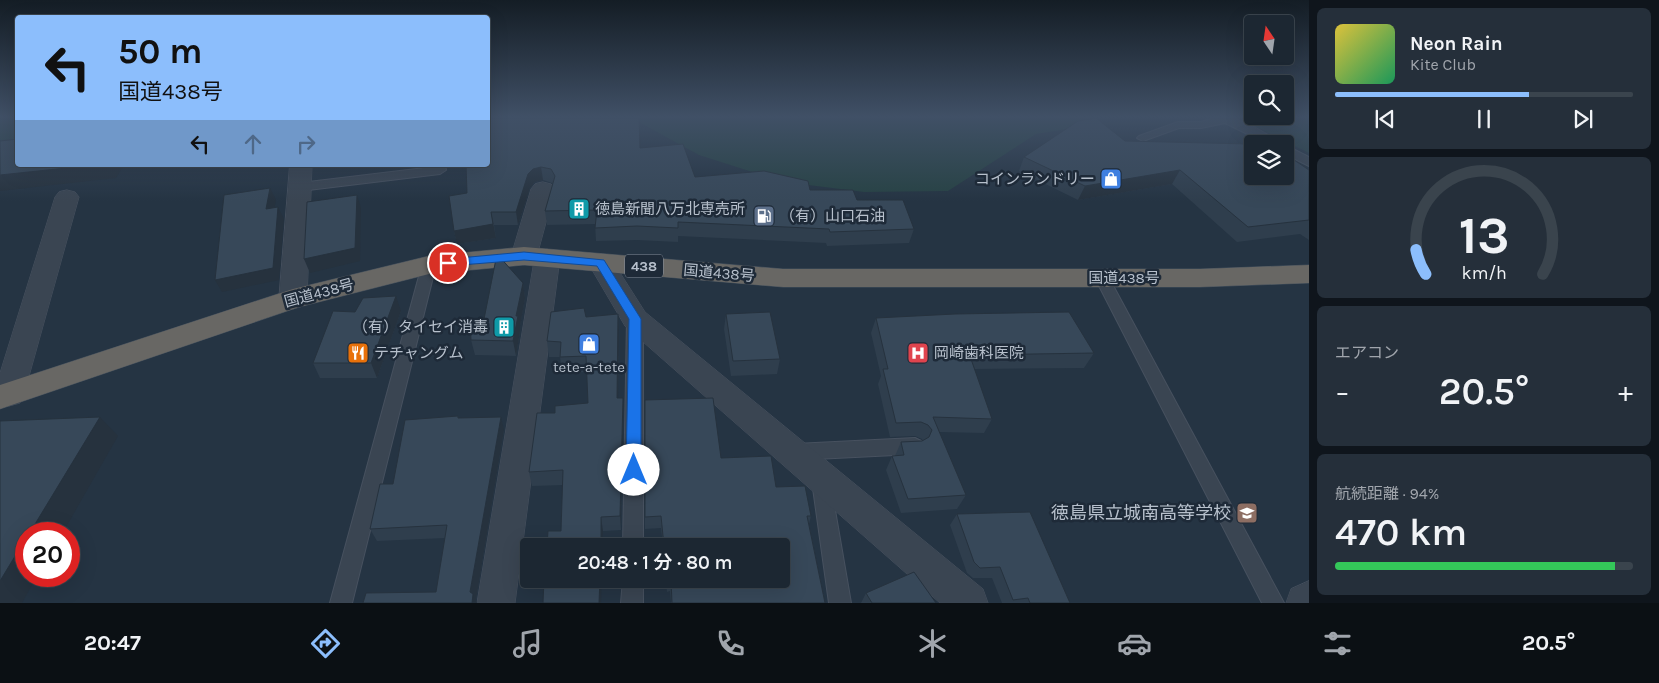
<!DOCTYPE html>
<html lang="ja">
<meta charset="utf-8">
<style>
:root{--surface:#1c2732;--page:#252f3a;--text:#f1f3f6;--muted:#a0a5ac;--line:#3a444d;--accent:#8cbefc}
body{margin:0;font-family:Karla,"Noto Sans JP",sans-serif;background:var(--page);color:var(--text);height:100vh;display:flex;flex-direction:column;font-size:19px;white-space:nowrap}
*{box-sizing:border-box;margin:0}
p{font-size:16px;color:var(--muted)}
.icon{flex:none;width:28px;height:28px;fill:none;stroke:currentColor;stroke-width:2;stroke-linecap:round;stroke-linejoin:round}
.map{position:relative;flex:1;overflow:hidden}
.side{display:flex;flex-direction:column;gap:8px;padding:8px;background:#0f151c;width:350px}
.side>*{flex:none}
.guide{position:absolute;left:15px;top:15px;width:475px;height:152px;border-radius:5px;box-shadow:0 5px 20px #0002,0 0 0 1px var(--line);background:#8cbefc;color:#111;overflow:hidden}
.needle{width:32px;rotate:347deg}
.buttons{position:absolute;left:1244px;top:15px;display:grid;gap:10px}
.buttons a{display:grid;place-items:center;width:50px;height:50px;border-radius:5px;background:var(--surface);box-shadow:0 5px 20px #0002,0 0 0 1px var(--line);font-size:25px}
.speed{position:absolute;left:15px;top:522px;display:flex;gap:10px;font-size:25px;font-weight:700;text-align:center}
.speed>*{display:grid;place-content:center;width:65px;height:65px;border-radius:50%;background:var(--surface);box-shadow:0 5px 20px #0002,0 0 0 1px var(--line);line-height:1}
.speed .limit{border:8px solid #d22;background:#fff;color:#111}
.pin{position:absolute;display:grid;place-items:center;width:42px;height:42px;color:#fff;margin:-21px;border:2px solid #fff;border-radius:50%;box-shadow:0 1px 5px #0007}
.me{position:absolute;width:55px;margin:-28px;rotate:0deg;stroke-linejoin:round;filter:drop-shadow(0 0 4px #0008)}
.turn{display:flex;align-items:center;gap:18px;height:105px;padding:0 20px;font-size:22px}
.turn .icon{width:65px;height:65px;stroke-width:2.5}
.turn b{display:block;font-size:35px;line-height:42px}
.lanes{display:flex;align-items:center;height:48px;padding:0 20px;background:#0003;justify-content:center;gap:25px;direction:ltr}
.lanes .off{opacity:.35}
.big{font-size:38px;font-weight:600;line-height:1.1}
.side .tile{flex:1;display:flex;flex-direction:column;justify-content:center;gap:8px;min-width:0;padding:0 18px;border-radius:8px;background:var(--page)}
.side .dial{align-items:center;gap:0}
.dial svg{height:130px;overflow:visible;fill:none;stroke:var(--line);stroke-width:7;stroke-linecap:round;text-anchor:middle}
.dial text{fill:var(--text);stroke:none}
.song{display:flex;align-items:center;gap:15px}
.cover{width:60px;height:60px;border-radius:8px;background:linear-gradient(135deg,hsl(50 70% 55%),hsl(150 70% 35%))}
.played{height:5px;border-radius:2px;background:linear-gradient(90deg,var(--accent) 65%,var(--line) 65%)}
.keys{display:flex;justify-content:space-around;direction:ltr}
.heat{display:flex;justify-content:space-between;align-items:center;font-size:28px;direction:ltr}
.charge{height:8px;border-radius:4px;background:linear-gradient(90deg,#34c759 94%,var(--line) 0)}
.trip{position:absolute;left:520px;top:538px;width:270px;height:50px;border-radius:5px;background:var(--surface);box-shadow:0 5px 20px #0002,0 0 0 1px var(--line);font-weight:600;line-height:50px;text-align:center}
.menu{display:flex;height:80px;justify-content:space-around;align-items:center;background:#0b1014;color:var(--muted)}
.menu .icon{width:35px;height:35px}
.menu .active{color:var(--accent)}
.menu b{font-size:22px;color:var(--text)}
main{display:flex;flex:1;min-height:0}
.map>svg:first-child{display:block}
.green{fill:#274244}
.lines{fill:none;stroke-linecap:round;stroke-linejoin:round}
.service-casing{stroke:#47515f;stroke-width:2}
.minor-casing{stroke:#47515f;stroke-width:1}
.trunk-casing{stroke:#44505d;stroke-width:1}
.service{fill:#3a4552;fill-rule:evenodd}
.minor{fill:#3a4552;fill-rule:evenodd}
.trunk{fill:#686764;fill-rule:evenodd}
.wall{fill:#2f3e4d}
.shaded-wall{fill:#26323e}
.building{fill:#374859;stroke:#26323e}
.route{fill:#1a73e8;stroke:#114b97}
.labels{text-anchor:middle;dominant-baseline:central;stroke-width:5;stroke-linejoin:round;paint-order:stroke}
.shield{fill:#1e2a38;stroke:#8993a0;stroke-width:1}
.shield-label{font-size:14px;font-weight:bold;fill:#b7c0cc}
.poi-label{font-size:15px;fill:#b7c0cc;stroke:#1e2a38;text-anchor:start}
.street-label{font-size:15px;fill:#b7c0cc;stroke:#1e2a38}
.near-poi-label{font-size:18px;fill:#b7c0cc;stroke:#1e2a38;text-anchor:end}
</style>
<main>
<div class="map">
<svg width="1309" height="603" viewBox="0 0 1309 603">
<rect width="100%" height="100%" fill="#253443"/>
<path class="green" d="M0,117H17V146L0,150Z
M626,117H1093L1099,124L1036,134L948,191L864,192L784,182L699,155L639,122Z
M1237,117H1309V153Z"/>
<g class="lines">
<g class="service-casing">
<path id="service" d="M1216,117H1231L1256,128L1283,144H1268L1225,123L1201,128H1179L1143,141L1137,138L1139,136L1178,122H1201Z
M1285,145L1309,157V166L1285,154Z
M433,165H445L446,170L440,174L300,191L294,187L300,183L433,167Z
M429,260L434,262L436,265L352,603H330L422,265L424,262Z
M1102,273L1107,274L1109,278L1284,603H1262L1095,278L1097,274Z
M635,313L640,315L643,319V546H623L627,319L630,315Z
M915,438L921,441L924,446L921,451L915,454L795,460L789,457L786,452L789,447L795,444Z
M821,473L828,475L830,481L851,603H829L812,481L814,475Z
M623,579H643V603H621Z"/>
</g>
<g class="minor-casing">
<path id="minor" d="M290,165H312L307,299L303,306L293,309L283,306L279,299Z
M543,182L551,184L555,189L538,252L547,249L556,252L560,258L515,603H477L534,261L524,265L515,262L511,256L531,189L535,184Z
M67,190L75,192L79,197L24,394L20,403L9,406L0,403V373L55,197L59,192Z
M601,254L610,257L645,312L983,589L988,603H940L625,326L588,263L592,257Z
M1309,581V603H1286L1291,589Z"/>
</g>
<g class="trunk-casing">
<path id="trunk" d="M524,247L783,269H1200L1309,265V283L1200,287H783L524,265L429,274L299,307L0,409V385L293,289L429,256Z"/>
</g>
<use href="#service" class="service"/>
<use href="#minor" class="minor"/>
<use href="#trunk" class="trunk"/>
</g>
<path class="wall" d="M1125,141L1248,147L1309,170V240L1300,234L1237,242L1172,184L1078,200L1019,171L1024,157Z
M640,148L695,177L810,190L857,200L914,229L909,243L827,246L826,243L678,236V242L637,240L596,241L595,224L547,225L545,211L553,184L552,183L543,180L535,182L530,188L518,225H494L496,238L457,244L454,231L467,193L466,165Z
M523,283L525,298L520,326V331L516,356L475,355L471,340L484,319Z
M401,311L377,378H320L313,363Z
M618,314L619,330L618,398H623V413L621,530L603,531H561L563,485L532,486L529,472L555,413L588,403L587,372L562,373L560,357H549L547,341L586,317Z
M726,314L780,359L777,374L731,376L724,329Z
M876,318L1094,353L1084,368L974,369L992,419L984,433L939,432L966,495L957,509L901,513L886,470L892,456H895L901,442L923,441L922,439L915,436L890,437L878,384L881,376L871,333Z
M645,400L721,458L776,487L811,516L809,524L825,603H671L670,591L667,592L666,579H781V546H663L661,528L645,529Z
M458,416L459,418L504,430L476,600L436,592L445,538L377,541L370,529L393,484Z
M957,514L1070,603H1002L992,578H973L967,573L950,525Z
M866,593L936,603H861Z"/>
<path class="shaded-wall" d="M95,165H124L116,178L0,191V175Z
M541,167L543,180L535,182L530,188L518,225L516,212L528,174L533,169Z
M1180,170L1172,184L1078,200L1085,186Z
M270,188L276,200L272,221L266,209Z
M357,195L361,208L360,261L310,273L304,259Z
M278,207L284,219L279,280L222,292L215,280Z
M491,212L496,238L457,244L454,231Z
M523,283L525,298L520,326V331L516,356L513,341L516,316Z
M396,296L401,311L377,378L371,363Z
M618,314L619,330L618,414L617,398Z
M623,398V413L621,530L620,516Z
M100,417L118,436L62,534H29Z
M501,417L504,430L476,600L477,603H472L470,592Z
M601,517L603,531L602,546H601Z
M26,538V576H37L22,603H0V581Z
M600,579H602L601,603H599Z"/>
<path class="building" d="M488,117H639L640,148L683,144L695,177L764,171L808,181L810,190H853L857,200H903L914,229L830,232L829,229L678,222V228L637,226L595,228L597,210L545,211L555,176L551,169L541,167L533,169L528,174L516,212H491L493,224L454,231L449,196L467,193L466,165H488Z
M1096,118L1125,141L1248,144V147L1252,146V176H1285V154L1309,170V220L1248,227L1180,170L1085,186L1024,157L1078,121Z
M18,139V165H95L0,175V141Z
M270,188L266,209L278,207L273,268L215,280L224,195Z
M357,195L355,248L304,259L307,202Z
M497,254L523,283L516,316H518L513,341L471,340L470,321L484,319Z
M396,296L371,363H313L333,311L355,312L363,298Z
M584,308L586,317L618,314L617,398H623L620,516L601,517V546H547L548,531H561L563,470L529,472L537,413H555V406L588,403L586,356L560,357L561,342L547,341L551,312Z
M770,312L780,359L733,361L726,314Z
M1069,312L1094,353L975,355L977,359H971L992,419L933,417L966,495L908,499L892,456L904,455L901,442L922,441L929,437L932,430L928,425L921,422L896,423L883,369H888L876,318L955,314Z
M713,398L721,458L771,456L776,487L805,486L811,516H807L825,603H672L671,580L667,581V579H781V546H664L661,516L645,517V400Z
M458,416V418L501,417L470,592L473,594L472,603H363L366,593L436,592L447,525L370,529L380,484H393L405,420Z
M100,417L29,534H26V538L0,581V421Z
M1030,512L1070,603H1030L1028,598L1013,600L1000,567L980,568L974,562L957,514Z
M914,572L936,603H872L866,593Z
M544,579H600L599,603H543Z"/>
<linearGradient id="sky" x2="0" y2="1"><stop stop-color="#141d25"/><stop offset="0.58" stop-color="#405066"/><stop offset="1" stop-color="#405066" stop-opacity="0"/></linearGradient>
<rect width="1309" height="201" fill="url(#sky)"/>
<path class="route" d="M524,252L604,260L641,319V470L638,475L634,476L629,475L626,470L629,319L597,266L524,260L448,266L443,263L448,259Z"/>
<defs>
<g id="shop-square" transform="scale(1.125)"><rect x="-9" y="-9" width="18" height="18" rx="4" fill="#3f7fe0" stroke="#1e2a38"/><path d="M-5-2.5h2.3a2.7 3.5 0 0 1 5.4 0H5L5.5 6h-11ZM-1.5-2.5h3a1.5 2.3 0 0 0-3 0Z" fill="#fff"/></g>
<g id="building-square" transform="scale(1.125)"><rect x="-9" y="-9" width="18" height="18" rx="4" fill="#0f9aa8" stroke="#1e2a38"/><path d="M-4-6H4V6H1V3H-1V6H-4ZM-2.5-4.3h1.7v1.8h-1.7ZM.8-4.3h1.7v1.8H.8ZM-2.5-1h1.7V.8h-1.7ZM.8-1h1.7V.8H.8Z" fill="#fff"/></g>
<g id="fuel-square" transform="scale(1.125)"><rect x="-9" y="-9" width="18" height="18" rx="4" fill="#5c6f8a" stroke="#1e2a38"/><path d="M-5.5-6h7V0h2V4h1.3V-2.5L3-4.5l.8-.8L6-3V5H2.5V1h-1V6h-7ZM-4.2-4.7v3.2H.2V-4.7Z" fill="#fff"/></g>
<g id="restaurant-square" transform="scale(1.125)"><rect x="-9" y="-9" width="18" height="18" rx="4" fill="#e8710a" stroke="#1e2a38"/><path d="M-5-6h1v4h1v-4h1v4h1v-4h1v5L-1.5 .5V6h-2V.5L-5-1ZM5-6V6H3V1.5H1.5Q1.5-4 5-6Z" fill="#fff"/></g>
<g id="hospital-square" transform="scale(1.125)"><rect x="-9" y="-9" width="18" height="18" rx="4" fill="#e0444e" stroke="#1e2a38"/><path d="M-5-5h3v3.5h4V-5h3V5h-3V1.5h-4V5h-3Z" fill="#fff"/></g>
<g id="school-square" transform="scale(1.125)"><rect x="-9" y="-9" width="18" height="18" rx="4" fill="#8d6e63" stroke="#1e2a38"/><path d="M0-5L7-2L0 1L-7-2ZM-4 1L0 2.5L4 1V4Q0 6-4 4Z" fill="#fff"/></g>
</defs>
<g fill-rule="evenodd">
<use href="#shop-square" x="1111" y="179"/>
<use href="#building-square" x="579" y="209"/>
<use href="#fuel-square" x="764" y="216"/>
<use href="#building-square" x="504" y="327"/>
<use href="#shop-square" x="589" y="344"/>
<use href="#restaurant-square" x="358" y="353"/>
<use href="#hospital-square" x="918" y="353"/>
<use href="#school-square" x="1247" y="513"/>
</g>
<g class="labels">
<rect class="shield" x="625" y="254.5" width="38" height="23" rx="4"/>
<g class="shield-label">
<text x="644" y="266">438</text>
</g>
<g class="poi-label">
<text x="1095" y="179" text-anchor="end">コインランドリー</text>
<text x="595" y="209">徳島新聞八万北専売所</text>
<text x="780" y="216">（有）山口石油</text>
<text x="488" y="327" text-anchor="end">（有）タイセイ消毒</text>
<text x="374" y="353">テチャングム</text>
<text x="934" y="353">岡崎歯科医院</text>
<text x="589" y="367" text-anchor="middle">tete-a-tete</text>
</g>
<g class="street-label">
<text transform="translate(719 273) rotate(5)">国道438号</text>
<text x="1124" y="278">国道438号</text>
<text transform="translate(319 293) rotate(-15)">国道438号</text>
</g>
<g class="near-poi-label">
<text x="1231" y="513">徳島県立城南高等学校</text>
</g>
</g>
</svg>
<div class="buttons">
<a><svg class="needle" viewBox="-14 -14 28 28"><path d="M0-13l5 13h-10z" fill="#e53935"/><path d="M0 13l5-13h-10z" fill="#a0a5ac"/></svg></a>
<a><svg class="icon" aria-label="search" viewBox="0 0 24 24"><circle cx="10" cy="10" r="6"/><path d="M15 15l6 6"/></svg></a>
<a><svg class="icon" aria-label="layers" viewBox="0 0 24 24"><path d="M12 4l9 5-9 5-9-5zM3 14l9 5 9-5"/></svg></a>
</div>
<div class="speed"><div class="limit">20</div></div>
<div class="pin" style="left:448px;top:263px;background:#d93025"><svg class="icon" aria-label="arrive" viewBox="0 0 24 24"><path d="M6 21V4h12l-3 4 3 4H6"/></svg></div>
<svg class="me" style="left:634px;top:470px" viewBox="-20 -20 40 40"><circle r="19" fill="#fff"/><path d="M0-13L10 11 0 6-10 11z" fill="#1a73e8"/></svg>
<div class="trip">20:48 · 1 分 · 80 m</div>
<div class="guide">
<div class="turn"><svg class="icon" aria-label="left" viewBox="0 0 24 24"><path d="M17 20v-9H6M10 6l-5 5 5 5"/></svg><div><b>50 m</b>国道438号</div></div>
<div class="lanes"><svg class="icon" aria-label="left" viewBox="0 0 24 24"><path d="M17 20v-9H6M10 6l-5 5 5 5"/></svg><svg class="icon off" aria-label="ahead" viewBox="0 0 24 24"><path d="M12 20V5M6 11l6-6 6 6"/></svg><svg class="icon off" aria-label="right" viewBox="0 0 24 24"><path d="M7 20v-9h11M14 6l5 5-5 5"/></svg></div>
</div>
</div>
<section class="side">
<div class="tile">
<div class="song"><i class="cover"></i><div><b>Neon Rain</b><p>Kite Club</p></div></div>
<div class="played"></div>
<div class="keys"><svg class="icon" aria-label="previous" viewBox="0 0 24 24"><path d="M18 5L8 12l10 7zM5 5v14"/></svg><svg class="icon" aria-label="pause" viewBox="0 0 24 24"><path d="M8 5v14M16 5v14"/></svg><svg class="icon" aria-label="next" viewBox="0 0 24 24"><path d="M6 5l10 7-10 7zM19 5v14"/></svg></div>
</div>
<div class="tile dial"><svg viewBox="0 0 100 80">
<path d="M14 69A42 42 0 1 1 86 69"/>
<path d="M14 69A42 42 0 0 1 8 54" stroke="#8cbefc"/>
<text x="50" y="56" font-size="32" font-weight="700">13</text>
<text x="50" y="72" font-size="11">km/h</text>
</svg></div>
<div class="tile"><p>エアコン</p>
<div class="heat"><a>−</a><b class="big">20.5°</b><a>+</a></div>
</div>
<div class="tile"><p>航続距離 · 94%</p><b class="big">470 km</b><div class="charge"></div></div>
</section>
</main>
<nav class="menu">
<b>20:47</b>
<svg class="icon active" aria-label="directions" viewBox="0 0 24 24"><path d="M12 3l9 9-9 9-9-9zM9 14v-3h6M13 9l2 2-2 2"/></svg>
<svg class="icon" aria-label="music" viewBox="0 0 24 24"><path d="M9 18V5l10-2v13"/><circle cx="6" cy="18" r="3"/><circle cx="16" cy="16" r="3"/></svg>
<svg class="icon" aria-label="phone" viewBox="0 0 24 24"><path d="M5 4h4l2 5-3 2q2 4 5 5l2-3 5 2v4C11 20 4 13 5 4z"/></svg>
<svg class="icon" aria-label="climate" viewBox="0 0 24 24"><path d="M12 3v18M4 7l16 10M4 17L20 7"/></svg>
<svg class="icon" aria-label="car" viewBox="0 0 24 24"><path d="M5 17H2v-5l4-1 3-4h7l3 4 3 1v5h-3M9 17h6M6 11h13"/><circle cx="7" cy="17" r="2"/><circle cx="17" cy="17" r="2"/></svg>
<svg class="icon" aria-label="filters" viewBox="0 0 24 24"><path d="M4 7h16M4 17h16"/><circle cx="9" cy="7" r="2"/><circle cx="15" cy="17" r="2"/></svg>
<b>20.5°</b>
</nav>
